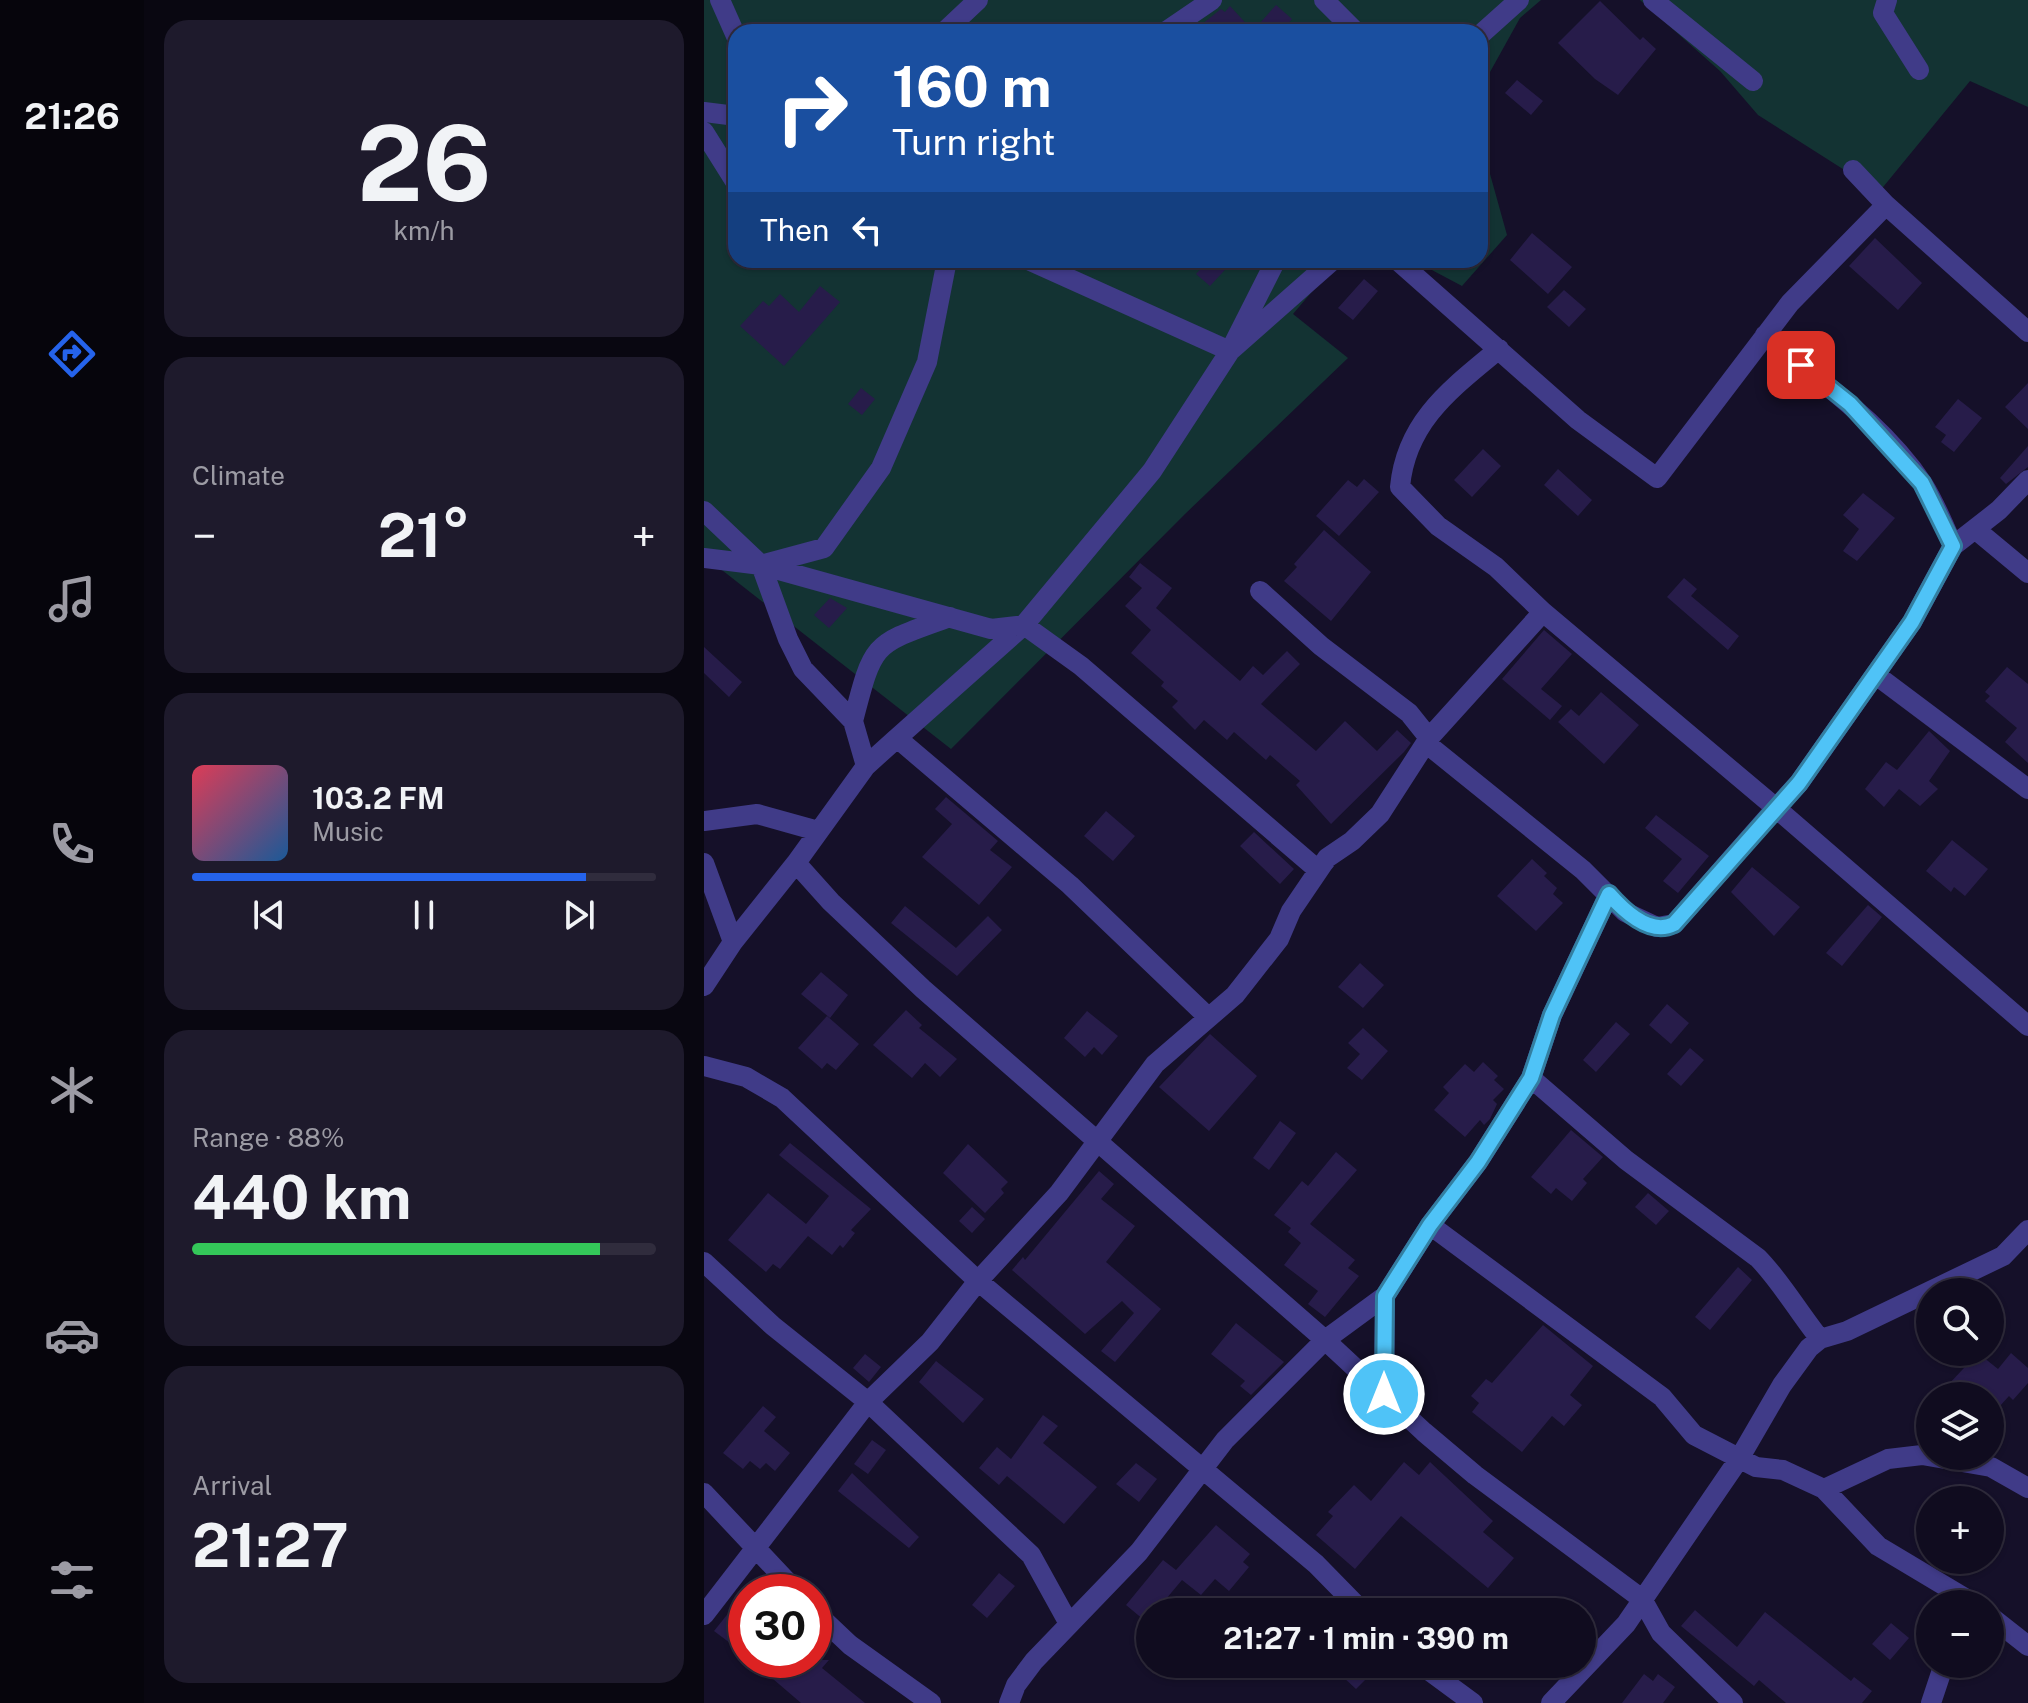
<!DOCTYPE html>
<meta charset="utf-8">
<style>
:root{--surface:#100c1f;--page:#1e1a2c;--text:#f1f3f6;--muted:#9c9ba4;--line:#302c3d;--accent:#2563eb}
body{margin:0;font-family:"Public Sans",sans-serif;background:var(--page);color:var(--text);height:100vh;display:flex;flex-direction:column;font-size:30px;white-space:nowrap}
*{box-sizing:border-box;margin:0}
p{font-size:26px;color:var(--muted)}
.icon{flex:none;width:44px;height:44px;fill:none;stroke:currentColor;stroke-width:2;stroke-linecap:round;stroke-linejoin:round}
.map{position:relative;flex:1;overflow:hidden}
.drawer{display:flex;flex-direction:column;gap:20px;padding:20px;background:#090711;width:560px}
.drawer>*{flex:none}
.hud{position:absolute;left:24px;top:24px;width:760px;height:244px;border-radius:24px;box-shadow:0 2px 6px #0004,0 0 0 2px var(--line);background:#1a4fa0;color:#fff;overflow:hidden}
.controls{position:absolute;left:1212px;top:1278px;display:grid;gap:16px}
.controls a{display:grid;place-items:center;width:88px;height:88px;border-radius:50%;background:var(--surface);box-shadow:0 2px 6px #0004,0 0 0 2px var(--line);font-size:40px}
.speed{position:absolute;left:24px;top:1574px;display:flex;gap:16px;font-size:40px;font-weight:700;text-align:center}
.speed>*{display:grid;place-content:center;width:104px;height:104px;border-radius:50%;background:var(--surface);box-shadow:0 2px 6px #0004,0 0 0 2px var(--line);line-height:1}
.speed .limit{border:12px solid #d22;background:#fff;color:#111}
.pin{position:absolute;display:grid;place-items:center;width:68px;height:68px;color:#fff;margin:-34px;border-radius:16px;box-shadow:0 4px 12px #0006}
.me{position:absolute;width:88px;margin:-44px;rotate:0deg;stroke-linejoin:round;filter:drop-shadow(0 0 6px #0008)}
.turn{display:flex;align-items:center;gap:28px;height:168px;padding:0 32px;font-size:36px}
.turn .icon{width:104px;height:104px;stroke-width:2.5}
.turn b{display:block;font-size:56px;line-height:68px}
.then{display:flex;align-items:center;height:76px;padding:0 32px;background:#0003;gap:16px;font-size:30px}
.big{font-size:60px;font-weight:700;line-height:1.1}
.drawer .widget{flex:1;display:flex;flex-direction:column;justify-content:center;gap:12px;min-width:0;padding:0 28px;border-radius:24px;background:var(--page)}
.drawer .dial{align-items:center;gap:0}
.dial b{font-size:104px;line-height:1}
.song{display:flex;align-items:center;gap:24px}
.cover{width:96px;height:96px;border-radius:12px;background:linear-gradient(135deg,hsl(350 70% 55%),hsl(210 70% 35%))}
.played{height:8px;border-radius:4px;background:linear-gradient(90deg,var(--accent) 85%,var(--line) 85%)}
.keys{display:flex;justify-content:space-around;direction:ltr}
.heat{display:flex;justify-content:space-between;align-items:center;font-size:44px;direction:ltr}
.charge{height:12px;border-radius:6px;background:linear-gradient(90deg,#34c759 88%,var(--line) 0)}
.trip{position:absolute;left:432px;top:1598px;width:460px;height:80px;border-radius:40px;background:var(--surface);box-shadow:0 2px 6px #0004,0 0 0 2px var(--line);font-weight:700;line-height:80px;text-align:center}
main{display:flex;flex:1;min-height:0}
.tab-bar{display:flex;flex-direction:column;width:144px;justify-content:space-around;align-items:center;background:#06050c;color:var(--muted)}
.tab-bar .icon{width:56px;height:56px}
.tab-bar .selected{color:var(--accent)}
.tab-bar b{font-size:36px;color:var(--text)}
.map>svg:first-child{display:block}
.green{fill:#133333}
.building{fill:#271c4a}
.lines{fill:none;stroke-linecap:round;stroke-linejoin:round}
.street{stroke:#403b88;stroke-width:20}
.route-casing{stroke:#337fa1;stroke-width:20}
.route{stroke:#4fc3f7;stroke-width:14}
</style>
<main>
<nav class="tab-bar">
<b>21:26</b>
<svg class="icon selected" aria-label="directions" viewBox="0 0 24 24"><path d="M12 3l9 9-9 9-9-9zM9 14v-3h6M13 9l2 2-2 2"/></svg>
<svg class="icon" aria-label="music" viewBox="0 0 24 24"><path d="M9 18V5l10-2v13"/><circle cx="6" cy="18" r="3"/><circle cx="16" cy="16" r="3"/></svg>
<svg class="icon" aria-label="phone" viewBox="0 0 24 24"><path d="M5 4h4l2 5-3 2q2 4 5 5l2-3 5 2v4C11 20 4 13 5 4z"/></svg>
<svg class="icon" aria-label="climate" viewBox="0 0 24 24"><path d="M12 3v18M4 7l16 10M4 17L20 7"/></svg>
<svg class="icon" aria-label="car" viewBox="0 0 24 24"><path d="M5 17H2v-5l4-1 3-4h7l3 4 3 1v5h-3M9 17h6M6 11h13"/><circle cx="7" cy="17" r="2"/><circle cx="17" cy="17" r="2"/></svg>
<svg class="icon" aria-label="filters" viewBox="0 0 24 24"><path d="M4 7h16M4 17h16"/><circle cx="9" cy="7" r="2"/><circle cx="15" cy="17" r="2"/></svg>
</nav>
<section class="drawer">
<div class="widget dial"><b>26</b><p>km/h</p></div>
<div class="widget"><p>Climate</p>
<div class="heat"><a>−</a><b class="big">21°</b><a>+</a></div>
</div>
<div class="widget">
<div class="song"><i class="cover"></i><div><b>103.2 FM</b><p>Music</p></div></div>
<div class="played"></div>
<div class="keys"><svg class="icon" aria-label="previous" viewBox="0 0 24 24"><path d="M18 5L8 12l10 7zM5 5v14"/></svg><svg class="icon" aria-label="pause" viewBox="0 0 24 24"><path d="M8 5v14M16 5v14"/></svg><svg class="icon" aria-label="next" viewBox="0 0 24 24"><path d="M6 5l10 7-10 7zM19 5v14"/></svg></div>
</div>
<div class="widget"><p>Range · 88%</p><b class="big">440 km</b><div class="charge"></div></div>
<div class="widget"><p>Arrival</p><b class="big">21:27</b></div>
</section>
<div class="map">
<svg width="1324" height="1703" viewBox="0 0 1324 1703">
<rect width="100%" height="100%" fill="#151029"/>
<path class="green" d="M0,0H837L816,18L776,90V32H32V260H635L589,314L644,358L481,514L247,749L0,556Z
M936,0H1324V107L1266,81L1175,192L1054,115L1016,71Z
M776,138L803,235L758,286L709,260H776Z"/>
<path class="building" d="M896,1L936,40L939,37L952,49L914,95L891,79L854,43Z
M572,5L588,19L577,32H488L517,9L521,12L526,6L549,31Z
M813,80L839,101L827,115L801,93Z
M828,233L868,267L844,294L806,260Z
M1171,238L1218,283L1194,310L1145,266Z
M505,260H530L506,286L492,274Z
M660,279L674,291L649,320L634,308Z
M116,286L136,302L80,366L36,326L59,301L65,306L76,294L95,312Z
M860,290L882,309L865,327L843,307Z
M1324,383V429L1301,407Z
M157,388L171,399L158,415L144,404Z
M1254,399L1278,418L1250,452L1237,442L1242,435L1231,427Z
M1324,446V467L1302,484L1296,478Z
M779,449L797,466L768,497L750,480Z
M854,469L888,500L874,516L840,485Z
M660,479L675,492L635,536L612,516L644,480L653,487Z
M1159,493L1191,518L1153,561L1139,551L1155,529L1139,515Z
M620,530L667,572L627,621L580,581L593,567L590,564Z
M436,563L468,588L452,608L536,681L549,666L559,675L583,651L596,664L557,704L612,751L641,721L673,751L693,730L707,743L700,752L627,824L592,785L596,781L566,755L562,760L530,732L523,740L500,720L491,730L468,707L474,701L457,686L460,682L427,653L447,630L421,606L438,588L425,577Z
M980,578L993,589L987,596L1035,636L1024,650L963,597Z
M126,598L143,608L125,628L110,615Z
M840,630L868,654L837,689L858,706L846,720L798,679Z
M0,647L38,682L25,697L0,673Z
M1303,667L1324,684V763L1301,742L1313,728L1281,701L1286,696L1281,692Z
M897,692L935,725L900,764L854,722L867,709L875,716Z
M1225,731L1246,751L1225,781L1234,789L1216,806L1195,789L1180,807L1161,789L1182,762L1193,770Z
M242,797L294,841L286,850L308,867L275,905L218,857L248,824L231,809Z
M402,811L431,836L409,861L380,836Z
M952,815L1005,856L974,893L959,881L978,859L941,828Z
M550,832L590,869L576,884L536,846Z
M1248,840L1284,869L1261,896L1250,887L1247,892L1222,871Z
M828,859L843,873L840,876L853,888L849,894L859,903L832,931L793,896Z
M1048,867L1096,907L1070,936L1027,892Z
M1164,905L1178,917L1138,966L1122,953Z
M201,906L252,948L284,916L298,930L253,976L187,923Z
M656,963L680,985L659,1008L634,987Z
M117,972L144,995L126,1018L97,994Z
M963,1004L985,1023L967,1044L945,1025Z
M202,1010L218,1025L215,1028L253,1059L236,1077L221,1063L208,1078L169,1045Z
M383,1011L414,1036L398,1055L390,1047L381,1057L360,1038Z
M123,1016L155,1044L132,1070L123,1063L118,1069L94,1048Z
M912,1022L926,1034L892,1072L879,1060Z
M659,1028L684,1051L658,1080L643,1068L656,1054L644,1043Z
M506,1034L553,1076L505,1131L455,1087Z
M986,1048L1000,1060L977,1086L963,1074Z
M779,1062L794,1076L790,1080L800,1089L789,1100L793,1104L786,1119L780,1125L776,1120L761,1137L730,1110L745,1093L739,1087L761,1064L770,1072Z
M576,1121L592,1133L565,1170L549,1158Z
M867,1130L899,1157L879,1179L883,1183L868,1201L852,1188L847,1194L827,1177Z
M86,1143L167,1209L147,1230L151,1233L139,1248L136,1245L128,1255L104,1236L76,1269L69,1264L62,1272L24,1240L64,1193L102,1224L125,1196L75,1155Z
M264,1144L304,1182L297,1189L300,1193L281,1213L239,1173Z
M632,1152L653,1170L606,1224L651,1260L644,1268L655,1276L621,1317L604,1304L614,1291L580,1265L597,1243L584,1232L587,1228L570,1215L598,1181L604,1186Z
M395,1171L410,1184L397,1199L431,1226L402,1262L457,1309L411,1362L397,1351L430,1313L418,1301L381,1334L308,1270L319,1257L321,1260Z
M944,1193L965,1211L952,1225L931,1207Z
M268,1207L281,1219L268,1233L255,1221Z
M1034,1267L1048,1280L1006,1330L991,1317Z
M532,1323L580,1362L547,1395L536,1386L541,1381L507,1354Z
M839,1325L889,1366L866,1395L878,1405L860,1426L848,1416L818,1452L768,1412L775,1403L767,1396L782,1379L788,1383Z
M1274,1353L1294,1369L1307,1353L1324,1368V1383L1309,1400L1305,1396L1286,1417V1396H1257L1244,1385Z
M161,1354L177,1367L165,1382L149,1368Z
M232,1361L280,1399L259,1423L215,1382Z
M59,1406L72,1417L60,1431L86,1453L71,1471L62,1463L56,1469L46,1461L39,1469L19,1453Z
M339,1415L354,1426L339,1443L393,1487L360,1524L303,1476L295,1485L275,1468L293,1447L307,1459Z
M168,1440L182,1450L164,1474L150,1464Z
M700,1462L715,1475L726,1462L789,1521L779,1532L810,1558L784,1588L697,1516L651,1569L612,1535L629,1516L624,1512L650,1485L667,1501Z
M432,1463L453,1479L435,1502L412,1484Z
M148,1473L215,1537L205,1548L134,1491Z
M512,1525L546,1554L539,1562L545,1567L525,1591L511,1579L497,1595L478,1580L451,1612H446V1625L422,1605L459,1560L472,1570Z
M295,1573L311,1586L283,1618L268,1605Z
M42,1591V1655L10,1631Z
M991,1610L1033,1647L1061,1612L1147,1681L1150,1677L1168,1691L1158,1703H1082L1055,1680L1050,1686L977,1626Z
M1187,1623L1205,1638L1186,1660L1168,1644Z
M47,1660H125L118,1668L161,1703H97Z
M625,1664H652L665,1676L652,1689Z
M940,1674L949,1681L954,1674L971,1687L959,1703H918Z"/>
<g class="lines">
<path class="street" d="M16,0L32,36
M620,0L652,32
M949,0L1049,81
M1183,0L1179,13L1215,70
M240,32L274,0
M461,32L508,0
M776,35L815,0
M0,112L32,116
M0,132L32,183
M1182,205L1324,332
M324,260L526,351L572,260
M693,260L874,420L953,478L1086,303L1182,205L1149,170
M1061,335C1115,381 1179,424 1219,484C1231,503 1240,525 1249,546
M0,511L57,565L84,639L99,669L149,721L162,766
M1271,529L1324,573
M0,558L57,565L287,629L320,625L377,666L614,870L622,860
M57,565L120,548L177,468L223,362L243,260
M556,591L617,646L705,713L725,738L839,612L792,567L734,526L696,487C702,421 748,388 795,349
M839,612L1072,808L1095,783L1208,622L1249,546L1295,510L1324,480
M1172,675L1324,789
M149,721C170,640 168,645 246,617
M193,738L320,625L448,471L526,351L629,260
M723,744L879,870L921,912L953,927L970,924L1072,808L1324,1026
M0,821L53,814L114,831
M0,863L29,942
M0,986L29,942L92,863
M504,1017L366,885L193,738L162,766L92,863L127,902L219,989L621,1340L720,1432L771,1475L938,1599L957,1633L1029,1703
M0,1066L42,1077L78,1098L274,1281L612,1564L659,1612
M827,1078L922,1160L1054,1258C1076,1280 1095,1313 1116,1339
M726,1225L958,1397L990,1435L1052,1467L1079,1470L1120,1489L1184,1459L1218,1455L1287,1467L1324,1488
M0,1262L69,1326L164,1402L0,1615
M680,1394L681,1296
M1120,1489L1174,1546L1271,1604
M0,1493L93,1592
M110,1611L146,1645L227,1703
M1286,1616L1324,1646
M364,1622L327,1555L164,1402L226,1342L274,1281L355,1193L451,1064L531,995L575,939L587,911L623,858L648,841L676,814L725,738
M716,1664L769,1703
M305,1703L312,1685L330,1661L435,1552L521,1440L621,1340L681,1296L726,1225L774,1162L827,1078L848,1015L905,894
M847,1703L922,1624L1035,1459L1078,1385L1105,1348L1116,1339L1143,1331L1299,1256L1324,1230
M1227,1703L1240,1664"/>
</g>
<g class="lines">
<g class="route-casing">
<path id="route" d="M680,1394L681,1296L726,1225L774,1162L827,1078L848,1015L905,894C920,911 946,936 970,924L1095,783L1208,622L1249,546L1218,483L1146,404L1097,365"/>
</g>
<use href="#route" class="route"/>
</g>
</svg>
<div class="controls">
<a><svg class="icon" aria-label="search" viewBox="0 0 24 24"><circle cx="10" cy="10" r="6"/><path d="M15 15l6 6"/></svg></a>
<a><svg class="icon" aria-label="layers" viewBox="0 0 24 24"><path d="M12 4l9 5-9 5-9-5zM3 14l9 5 9-5"/></svg></a>
<a>+</a>
<a>−</a>
</div>
<div class="speed"><div class="limit">30</div></div>
<div class="pin" style="left:1097px;top:365px;background:#d93025"><svg class="icon" aria-label="arrive" viewBox="0 0 24 24"><path d="M6 21V4h12l-3 4 3 4H6"/></svg></div>
<svg class="me" style="left:680px;top:1394px" viewBox="-20 -20 40 40"><circle r="17" fill="#4fc3f7" stroke="#fff" stroke-width="3"/><path d="M0-11L8 9 0 5-8 9z" fill="#fff"/></svg>
<div class="trip">21:27 · 1 min · 390 m</div>
<div class="hud">
<div class="turn"><svg class="icon" aria-label="right" viewBox="0 0 24 24"><path d="M7 20v-9h11M14 6l5 5-5 5"/></svg><div><b>160 m</b>Turn right</div></div>
<div class="then">Then<svg class="icon" aria-label="left" viewBox="0 0 24 24"><path d="M17 20v-9H6M10 6l-5 5 5 5"/></svg></div>
</div>
</div>
</main>
